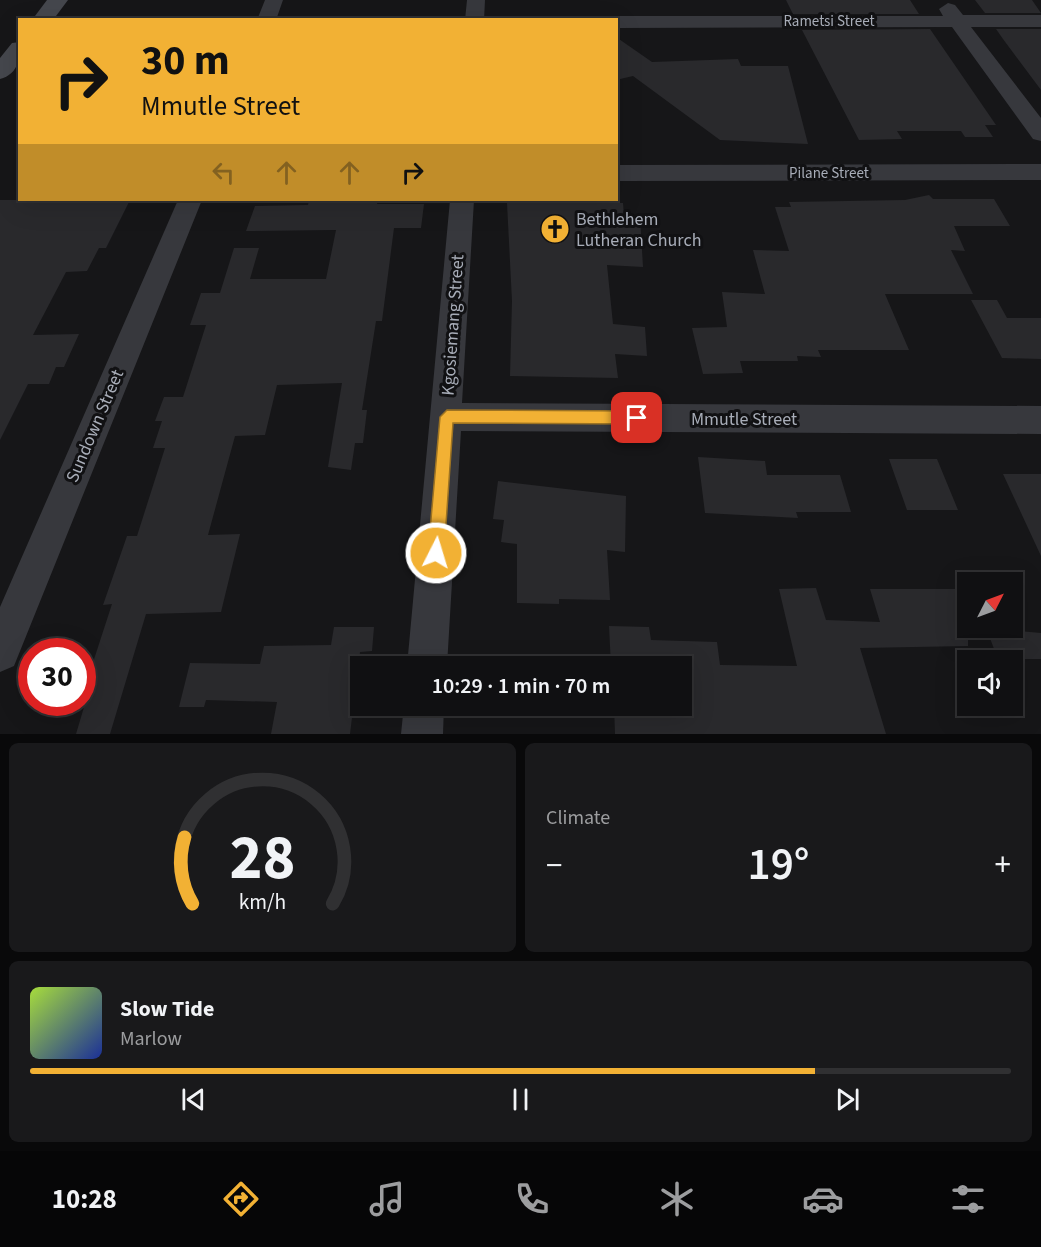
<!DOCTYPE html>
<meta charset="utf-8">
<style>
:root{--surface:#101012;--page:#19191b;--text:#f1f3f6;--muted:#9c9d9f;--line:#303032;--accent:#f2b134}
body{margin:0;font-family:"Source Sans 3",sans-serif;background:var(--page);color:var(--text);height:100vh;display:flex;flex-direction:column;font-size:22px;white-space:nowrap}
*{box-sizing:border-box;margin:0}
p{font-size:20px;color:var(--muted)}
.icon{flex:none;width:33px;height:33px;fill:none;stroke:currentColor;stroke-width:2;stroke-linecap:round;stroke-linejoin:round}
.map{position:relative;height:734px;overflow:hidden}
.panel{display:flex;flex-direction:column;gap:9px;padding:9px;background:#09090a;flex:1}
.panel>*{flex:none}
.banner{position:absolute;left:18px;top:18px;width:600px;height:183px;border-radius:0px;box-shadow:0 6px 24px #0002,0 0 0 2px var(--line);background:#f2b134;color:#111;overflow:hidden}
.needle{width:39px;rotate:48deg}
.buttons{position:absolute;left:957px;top:572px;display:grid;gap:12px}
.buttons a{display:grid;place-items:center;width:66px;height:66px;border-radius:0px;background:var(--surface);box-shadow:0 6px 24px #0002,0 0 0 2px var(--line);font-size:30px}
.speed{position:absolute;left:18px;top:638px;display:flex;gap:12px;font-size:30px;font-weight:700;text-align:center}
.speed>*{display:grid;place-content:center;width:78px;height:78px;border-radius:50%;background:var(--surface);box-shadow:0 6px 24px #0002,0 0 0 2px var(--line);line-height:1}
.speed .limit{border:9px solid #d22;background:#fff;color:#111}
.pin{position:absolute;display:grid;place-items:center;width:51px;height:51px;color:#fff;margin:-26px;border-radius:12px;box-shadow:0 3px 9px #0006}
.me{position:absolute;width:66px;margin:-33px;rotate:5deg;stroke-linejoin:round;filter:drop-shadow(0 0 4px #0008)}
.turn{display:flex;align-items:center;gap:21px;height:126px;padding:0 24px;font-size:27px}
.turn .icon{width:78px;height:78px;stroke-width:2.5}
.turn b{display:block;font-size:42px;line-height:51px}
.lanes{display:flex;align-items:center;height:57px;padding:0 24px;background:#0003;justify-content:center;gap:30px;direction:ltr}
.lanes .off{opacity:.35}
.big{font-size:45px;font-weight:600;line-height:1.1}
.panel .card{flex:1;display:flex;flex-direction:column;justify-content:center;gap:9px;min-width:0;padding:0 21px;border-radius:9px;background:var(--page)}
.panel .dial{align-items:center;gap:0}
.dial svg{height:156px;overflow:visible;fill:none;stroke:var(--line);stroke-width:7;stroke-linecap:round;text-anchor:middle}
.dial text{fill:var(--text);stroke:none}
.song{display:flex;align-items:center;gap:18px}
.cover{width:72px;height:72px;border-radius:9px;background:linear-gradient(135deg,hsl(80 70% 55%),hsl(230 70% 35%))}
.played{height:6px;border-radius:3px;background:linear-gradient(90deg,var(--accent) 80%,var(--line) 80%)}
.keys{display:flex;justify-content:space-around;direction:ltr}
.heat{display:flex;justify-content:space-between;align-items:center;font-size:33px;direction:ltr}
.panel .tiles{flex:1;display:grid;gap:9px;grid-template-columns:1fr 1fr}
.card:last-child{grid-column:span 2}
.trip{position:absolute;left:350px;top:656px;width:342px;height:60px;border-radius:0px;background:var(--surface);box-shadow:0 6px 24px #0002,0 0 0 2px var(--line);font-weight:600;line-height:60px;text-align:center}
.tab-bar{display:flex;height:96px;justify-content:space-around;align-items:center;background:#060607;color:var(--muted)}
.tab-bar .icon{width:42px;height:42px}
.tab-bar .on{color:var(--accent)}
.tab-bar b{font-size:27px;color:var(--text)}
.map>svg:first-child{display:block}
.building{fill:#29292c}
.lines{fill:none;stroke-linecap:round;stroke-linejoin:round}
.street{fill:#37383d;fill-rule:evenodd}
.secondary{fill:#45474d;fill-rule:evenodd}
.route{fill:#f2b134;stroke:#9d7322;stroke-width:1.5}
.labels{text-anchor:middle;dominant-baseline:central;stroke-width:6;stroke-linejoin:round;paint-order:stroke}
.far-street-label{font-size:15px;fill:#a8adb8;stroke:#111113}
.poi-label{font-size:18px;fill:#a8adb8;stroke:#111113;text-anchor:start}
.street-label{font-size:18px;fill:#a8adb8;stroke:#111113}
</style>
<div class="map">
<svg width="1041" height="734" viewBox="0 0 1041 734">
<rect width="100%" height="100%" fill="#161618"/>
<path class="building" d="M786,0H910L919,14H793Z
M975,0H1032L1041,13H985Z
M930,29L996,125H985L993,137H965L961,131H897L902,139L859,140L802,30Z
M996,29H1041V90L1003,39Z
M616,37L652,62L738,59L741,66H788L808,144L720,140L633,76L616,80Z
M929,195L933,199H994L1010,226H954L965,251L951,250L973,294H885L909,350H818L821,357L797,356L798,361H740L743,373L703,374L692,328L727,327L722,292L765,294L753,250L789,251L775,207H791L789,202L905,200Z
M0,200H130L106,248H99L87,271L66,272L33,335L79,334L64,367H56L49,384H28L0,440Z
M309,200H378L377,204H424L421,228H394L382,321H376L362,410H367L363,443H355L351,470L328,467L342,383L277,385L265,435L235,436L208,535L240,534L221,612L146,614L110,734H76L90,687H85L112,604L103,605L127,536H137L165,448H153L162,421H155L164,397H183L206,325H190L201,293H220L234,248H259L250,279H326L336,230L246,231L255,206L308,205Z
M507,203H623L624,216H640L643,267L607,265L613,324L645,327L647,356L615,354L618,378L510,376L512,301Z
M971,300H997L1007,318H1041V359L1002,358Z
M698,457L765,461L767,475H840L851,512H796L798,518L705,513Z
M889,459H937L958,510H907Z
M1003,474H1041V556Z
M498,481L626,496L625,552L607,550L610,600L559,599V604L517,603V544L501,542L504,520L493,519Z
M816,588L826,620L880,622L870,589H968V646L860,648L886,734H615L614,705H681V666H611L609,626L649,627L651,640L717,642L720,665L797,666L779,589Z
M334,627H374L372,651L360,652L350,734H271L277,702L206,700L204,707H179L190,663L260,664L264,646L331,645Z
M986,628L1041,633V659H998Z"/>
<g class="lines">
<path class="street" d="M265,0H283L276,20H257Z
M467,0H485L484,20H465Z
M948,3L955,5L963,15H1041V27H971L1041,118V141L1033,139L952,27L616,28V20H608L616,16H943L939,9Z
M1041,164V180L616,181V165Z
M178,200H202L14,666L0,672V607Z
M450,200H474L462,403L1041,406V434L461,431L447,666H407Z
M404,705H444L443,734H401Z"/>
<path class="secondary" d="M47,0H68L53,20H32Z
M20,42C20,58 19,74 0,79V58L12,43Z"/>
</g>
<path class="route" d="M447,410L637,411L644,418L637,424L453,423L444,553L442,558L436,561L430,558L428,553L440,417Z"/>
<defs>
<g id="church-disc" transform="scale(1.5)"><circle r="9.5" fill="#f2b134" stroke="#111113"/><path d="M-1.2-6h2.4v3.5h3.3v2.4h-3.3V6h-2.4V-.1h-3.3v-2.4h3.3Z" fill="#111"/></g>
</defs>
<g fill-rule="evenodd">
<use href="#church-disc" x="555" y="229"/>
</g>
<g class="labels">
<g class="far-street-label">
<text x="829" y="21">Rametsi Street</text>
<text x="829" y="173">Pilane Street</text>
</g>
<g class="poi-label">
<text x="576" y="219">Bethlehem<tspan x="576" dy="21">Lutheran Church</tspan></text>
</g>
<g class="street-label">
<text transform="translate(453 325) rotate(-86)">Kgosiemang Street</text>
<text x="744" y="419">Mmutle Street</text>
<text transform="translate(95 426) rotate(-67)">Sundown Street</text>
</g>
</g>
</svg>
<div class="buttons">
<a><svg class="needle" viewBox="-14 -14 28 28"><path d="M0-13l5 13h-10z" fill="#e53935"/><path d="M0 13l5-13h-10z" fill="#9c9d9f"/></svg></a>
<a><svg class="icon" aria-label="sound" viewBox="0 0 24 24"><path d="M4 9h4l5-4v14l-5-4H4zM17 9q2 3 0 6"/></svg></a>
</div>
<div class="speed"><div class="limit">30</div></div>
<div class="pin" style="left:637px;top:418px;background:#d93025"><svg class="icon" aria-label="arrive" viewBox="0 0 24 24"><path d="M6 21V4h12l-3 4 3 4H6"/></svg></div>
<svg class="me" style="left:436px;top:553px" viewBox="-20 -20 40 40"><circle r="17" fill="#f2b134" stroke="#fff" stroke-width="3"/><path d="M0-11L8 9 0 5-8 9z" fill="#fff"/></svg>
<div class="trip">10:29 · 1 min · 70 m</div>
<div class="banner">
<div class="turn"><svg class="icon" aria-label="right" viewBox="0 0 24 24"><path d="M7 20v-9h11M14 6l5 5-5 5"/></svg><div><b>30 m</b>Mmutle Street</div></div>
<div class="lanes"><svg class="icon off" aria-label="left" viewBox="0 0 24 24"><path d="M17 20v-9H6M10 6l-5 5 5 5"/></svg><svg class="icon off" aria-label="ahead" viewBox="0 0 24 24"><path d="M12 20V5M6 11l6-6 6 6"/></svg><svg class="icon off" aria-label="ahead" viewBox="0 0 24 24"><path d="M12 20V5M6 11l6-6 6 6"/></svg><svg class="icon" aria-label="right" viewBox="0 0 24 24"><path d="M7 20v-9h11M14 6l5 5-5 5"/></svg></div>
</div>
</div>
<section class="panel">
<div class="tiles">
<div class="card dial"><svg viewBox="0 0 100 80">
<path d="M14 69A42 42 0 1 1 86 69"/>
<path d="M14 69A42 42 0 0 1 10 35" stroke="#f2b134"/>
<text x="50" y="56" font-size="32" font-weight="700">28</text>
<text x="50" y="72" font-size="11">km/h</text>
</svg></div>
<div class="card"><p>Climate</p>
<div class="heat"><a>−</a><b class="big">19°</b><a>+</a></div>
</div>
<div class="card">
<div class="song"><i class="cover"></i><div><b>Slow Tide</b><p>Marlow</p></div></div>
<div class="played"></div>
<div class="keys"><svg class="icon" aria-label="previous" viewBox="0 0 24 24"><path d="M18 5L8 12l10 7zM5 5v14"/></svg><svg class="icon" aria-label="pause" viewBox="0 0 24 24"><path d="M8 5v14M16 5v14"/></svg><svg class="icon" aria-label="next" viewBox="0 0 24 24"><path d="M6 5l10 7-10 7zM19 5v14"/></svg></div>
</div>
</div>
</section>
<nav class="tab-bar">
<b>10:28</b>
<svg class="icon on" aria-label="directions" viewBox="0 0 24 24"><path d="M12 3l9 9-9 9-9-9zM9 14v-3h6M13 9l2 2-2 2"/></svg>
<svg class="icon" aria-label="music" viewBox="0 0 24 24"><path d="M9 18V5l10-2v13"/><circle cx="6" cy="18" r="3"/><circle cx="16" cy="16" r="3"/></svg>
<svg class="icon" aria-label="phone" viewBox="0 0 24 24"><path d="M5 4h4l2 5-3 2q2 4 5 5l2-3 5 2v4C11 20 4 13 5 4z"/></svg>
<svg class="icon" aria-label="climate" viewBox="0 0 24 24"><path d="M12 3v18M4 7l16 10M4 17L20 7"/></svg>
<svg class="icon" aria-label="car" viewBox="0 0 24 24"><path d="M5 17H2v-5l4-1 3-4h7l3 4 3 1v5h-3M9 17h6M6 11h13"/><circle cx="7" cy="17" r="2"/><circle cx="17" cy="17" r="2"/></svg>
<svg class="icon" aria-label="filters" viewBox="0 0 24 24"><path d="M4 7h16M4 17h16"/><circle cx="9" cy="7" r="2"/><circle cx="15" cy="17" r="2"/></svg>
</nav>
